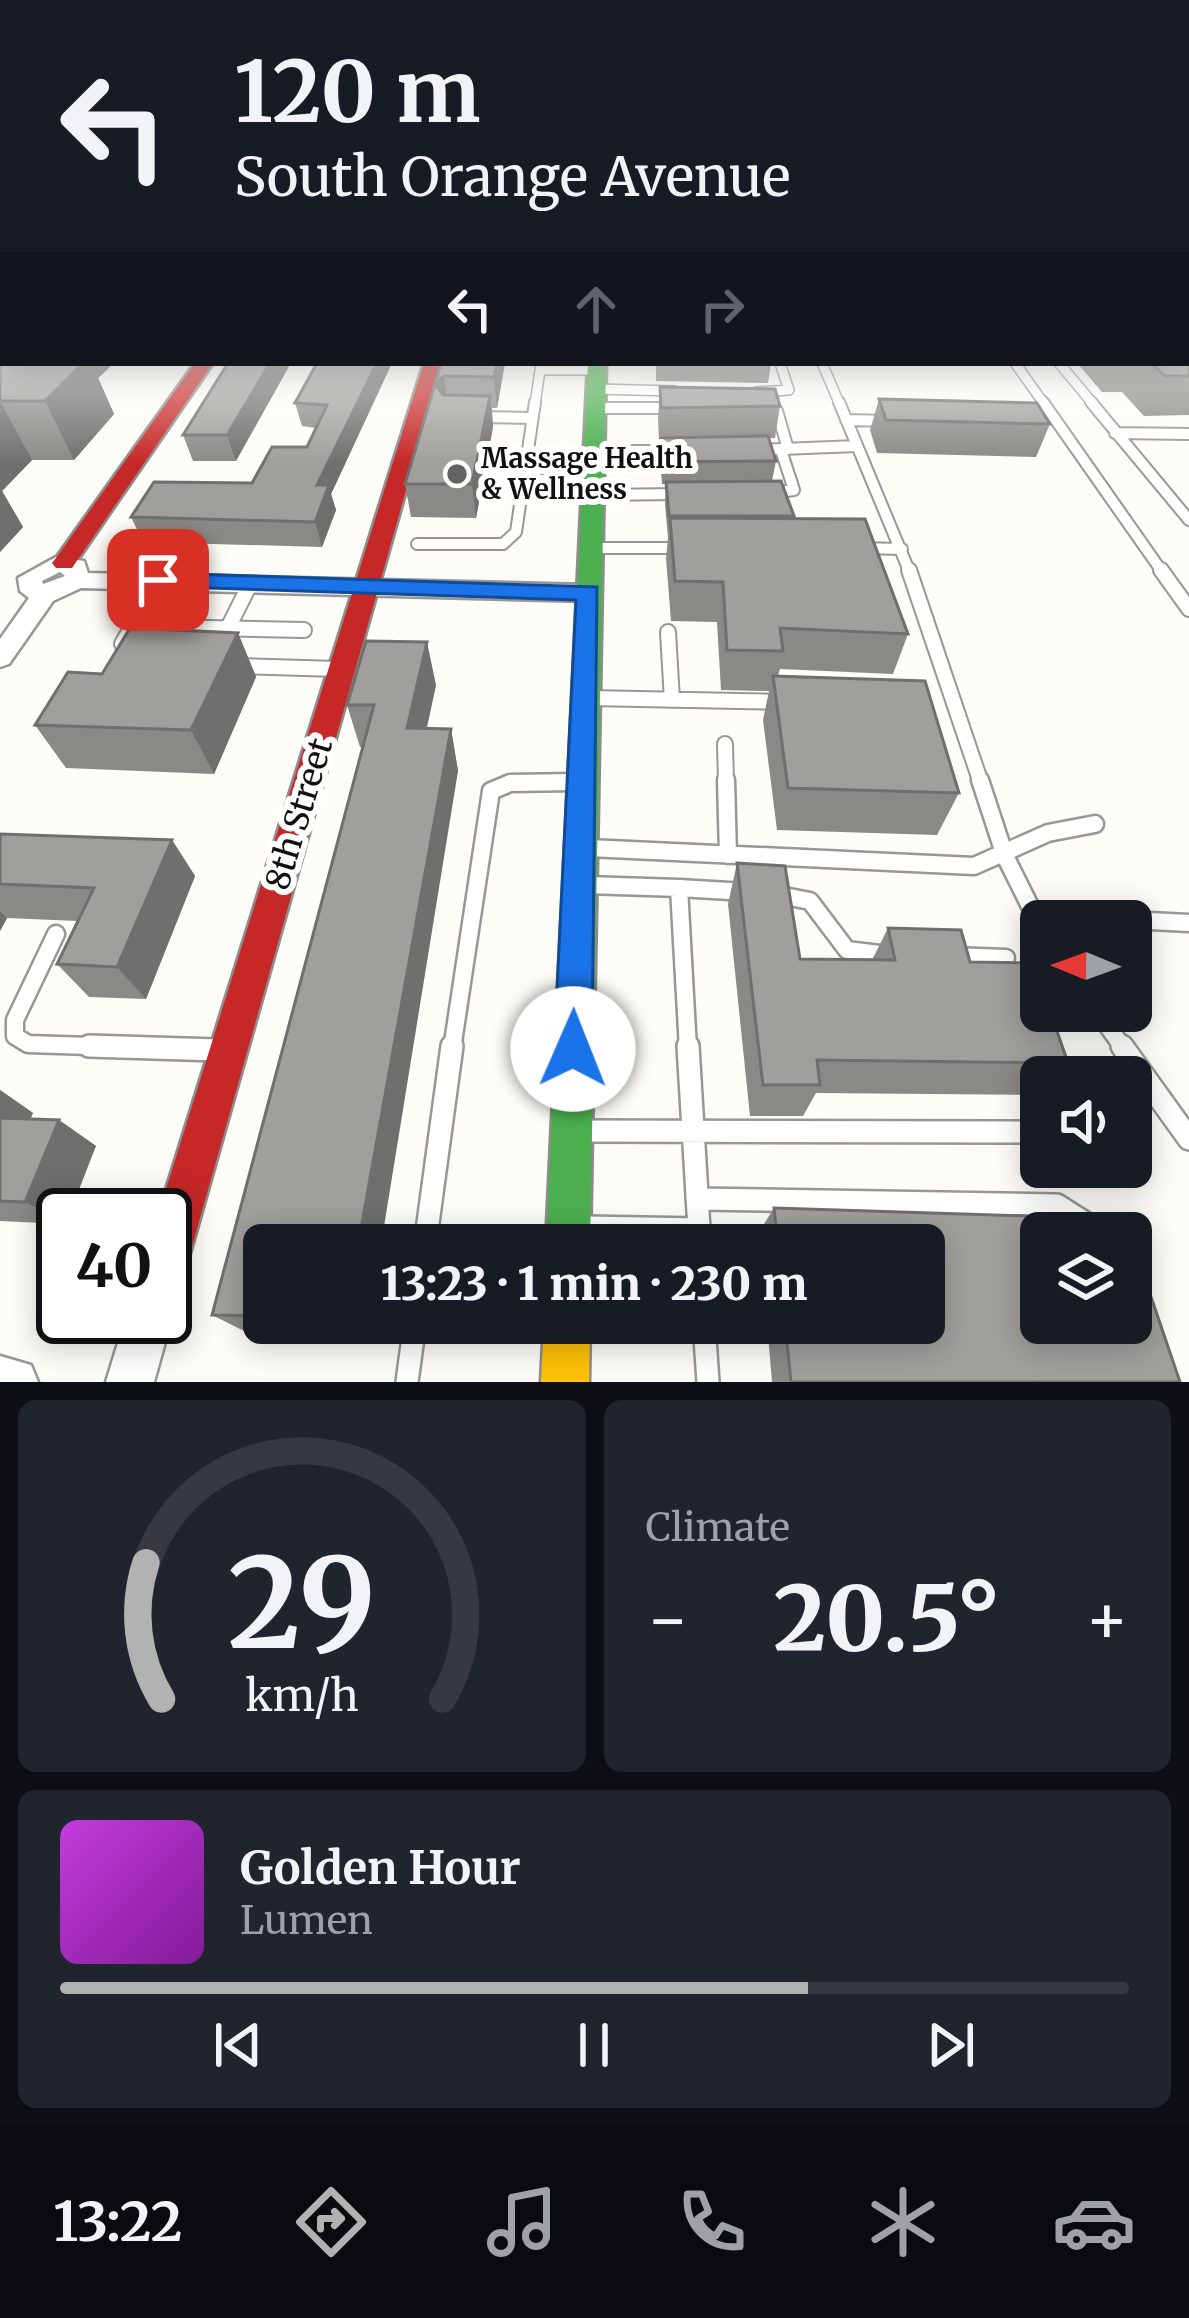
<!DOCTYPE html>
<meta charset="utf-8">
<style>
:root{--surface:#171b24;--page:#20242c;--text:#f1f3f6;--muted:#9ea1a6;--line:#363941;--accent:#b2b2b3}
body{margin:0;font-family:Merriweather,serif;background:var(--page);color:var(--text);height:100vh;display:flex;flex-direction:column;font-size:45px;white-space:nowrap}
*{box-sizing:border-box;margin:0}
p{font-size:39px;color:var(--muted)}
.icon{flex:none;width:66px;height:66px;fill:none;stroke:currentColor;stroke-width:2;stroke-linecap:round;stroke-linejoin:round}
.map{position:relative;height:1382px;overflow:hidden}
.side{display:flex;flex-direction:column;gap:18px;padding:18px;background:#0d0f14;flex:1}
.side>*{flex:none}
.banner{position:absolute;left:0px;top:0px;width:1191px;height:366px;box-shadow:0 6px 30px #0003;background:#171b24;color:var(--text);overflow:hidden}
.needle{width:78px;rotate:271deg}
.fabs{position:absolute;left:1020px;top:900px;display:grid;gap:24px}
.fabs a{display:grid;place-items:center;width:132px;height:132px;border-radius:18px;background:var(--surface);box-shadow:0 6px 30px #0003;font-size:60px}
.speed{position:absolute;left:36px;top:1188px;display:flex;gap:24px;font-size:60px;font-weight:700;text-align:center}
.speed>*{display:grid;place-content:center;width:156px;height:156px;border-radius:50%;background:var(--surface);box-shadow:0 6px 30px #0003;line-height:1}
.speed .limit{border:6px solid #111;border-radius:18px;background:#fff;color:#111}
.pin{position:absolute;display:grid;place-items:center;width:102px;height:102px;color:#fff;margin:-51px;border-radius:24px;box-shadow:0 6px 18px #0006}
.me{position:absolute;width:132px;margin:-66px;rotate:1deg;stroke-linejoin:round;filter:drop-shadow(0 0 9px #0008)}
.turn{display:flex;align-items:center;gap:42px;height:252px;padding:0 36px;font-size:54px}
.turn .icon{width:156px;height:156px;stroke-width:2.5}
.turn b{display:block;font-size:84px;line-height:102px}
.lanes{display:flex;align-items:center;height:114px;padding:0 36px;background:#0003;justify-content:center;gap:60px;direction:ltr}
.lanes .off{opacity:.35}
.big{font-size:90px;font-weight:800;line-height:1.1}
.side .card{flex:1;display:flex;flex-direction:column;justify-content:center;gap:18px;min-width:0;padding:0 42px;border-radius:18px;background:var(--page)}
.side .dial{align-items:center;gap:0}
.dial svg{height:312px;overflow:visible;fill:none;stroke:var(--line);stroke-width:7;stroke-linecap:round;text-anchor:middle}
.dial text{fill:var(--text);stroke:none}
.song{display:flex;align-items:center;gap:36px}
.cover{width:144px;height:144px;border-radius:18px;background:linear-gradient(135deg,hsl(290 70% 55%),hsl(290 70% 35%))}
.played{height:12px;border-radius:6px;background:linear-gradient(90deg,var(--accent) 70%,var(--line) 70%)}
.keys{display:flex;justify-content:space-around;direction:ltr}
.heat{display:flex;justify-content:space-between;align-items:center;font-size:66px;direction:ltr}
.side .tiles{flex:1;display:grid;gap:18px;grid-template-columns:1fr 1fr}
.card:last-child{grid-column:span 2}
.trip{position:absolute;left:243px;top:1224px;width:702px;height:120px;border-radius:18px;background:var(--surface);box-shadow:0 6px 30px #0003;font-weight:800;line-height:120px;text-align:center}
.dock{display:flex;height:192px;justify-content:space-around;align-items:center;background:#090b0e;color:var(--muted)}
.dock .icon{width:84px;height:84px}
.dock .on{color:var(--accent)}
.dock b{font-size:54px;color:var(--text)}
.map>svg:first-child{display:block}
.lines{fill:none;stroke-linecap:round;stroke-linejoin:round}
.lane-far4-casing{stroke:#979795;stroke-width:12}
.lane-far3-casing{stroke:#979795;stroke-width:14}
.lane-far2-casing{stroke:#979795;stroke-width:18}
.lane-far1-casing{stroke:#979795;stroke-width:21}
.lane-casing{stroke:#979795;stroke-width:26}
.street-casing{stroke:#979795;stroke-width:5}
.fast-casing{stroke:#8e8d8b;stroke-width:5}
.slow-casing{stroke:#8e8d8b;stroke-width:5}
.jam-casing{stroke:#8e8d8b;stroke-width:5}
.lane-far4{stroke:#fffffe;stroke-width:9}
.lane-far3{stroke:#fffffe;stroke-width:10}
.lane-far2{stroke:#fffffe;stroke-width:14}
.lane-far1{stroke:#fffffe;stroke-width:16}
.lane{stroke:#fffffe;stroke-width:21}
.street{fill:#fffffe;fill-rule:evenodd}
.fast{fill:#4caf50;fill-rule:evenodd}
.slow{fill:#ffc107;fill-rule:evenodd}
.jam{fill:#c62828;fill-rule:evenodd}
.wall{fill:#8a8986}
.shaded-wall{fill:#716f6d}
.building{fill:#a19f9c;stroke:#716f6d;stroke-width:3}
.route{fill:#1a73e8;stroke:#114b97;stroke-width:3}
.poi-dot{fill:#646362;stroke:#fff;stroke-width:4.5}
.labels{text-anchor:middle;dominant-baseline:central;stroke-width:12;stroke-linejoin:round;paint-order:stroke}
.far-poi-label{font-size:27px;font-weight:bold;fill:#111;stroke:#fff;text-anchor:start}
.street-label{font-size:33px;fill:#111;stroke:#fff}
</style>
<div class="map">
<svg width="1189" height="1382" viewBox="0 0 1189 1382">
<rect width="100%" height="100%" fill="#fdfcf7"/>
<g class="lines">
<g class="lane-far4-casing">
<path id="lane-far4" d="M822,363L840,405
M1015,363L1045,405
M1059,363L1094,405
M540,370H597
M596,389L675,391
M757,392L789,390L780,363
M535,405L541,363"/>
</g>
<g class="lane-far3-casing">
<path id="lane-far3" d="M839,402L910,573
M1043,402L1163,573
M1091,402L1189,520
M595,408H674
M762,409L777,411L788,449
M477,417L531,418
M846,420L889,421
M1115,433L1189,434
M755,450L857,446
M593,451H678
M526,468L592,469
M770,493L794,490L781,450
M591,495L682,494
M417,544H503L516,532L535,402
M590,548H681
M859,548L902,549"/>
</g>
<g class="lane-far2-casing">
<path id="lane-far2" d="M909,570L981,783
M1161,570L1189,609
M161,627L304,630
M228,628L250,584
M668,632L672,700
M122,644L158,581
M235,666L338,669
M589,698L783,702
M725,744L726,783
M509,783L575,782"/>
</g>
<g class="lane-far1-casing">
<path id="lane-far1" d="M726,780L728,855
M980,780L1005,856L1041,928
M589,848L974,866L1048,833L1095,824
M586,885L679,888L688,1049
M679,888L746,892
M774,894L810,901L847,950L888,955
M1034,915L1189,923
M56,934L15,1020V1036L28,1044L183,1049
M952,956L1006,958
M1097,1011L1124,1049
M452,1049L491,791L510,783L575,782"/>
</g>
<g class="lane-casing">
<path id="lane" d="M89,1046L217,1050
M688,1046L700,1245
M1122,1046L1189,1139
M582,1131L1041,1132
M697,1199L1057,1205L1101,1233
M586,1227L699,1229
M425,1245L452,1046
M704,1323L708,1382
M407,1382L415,1323"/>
</g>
<g class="street-casing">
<path id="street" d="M3,295V307L0,308V296Z
M56,557L84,561L88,573L589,585L601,593L589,601L81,588L53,601L9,664L0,667V639L29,598L20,591L18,578ZM60,572L65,576L43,584L42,581Z
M165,1301L172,1317L154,1382H106L126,1317H165Z
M0,1356L31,1365L38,1382H0Z"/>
</g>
<g class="fast-casing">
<path id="fast" d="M588,363H606L590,1245H546Z"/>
</g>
<g class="slow-casing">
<path id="slow" d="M1188,305H1189V315H1188Z
M544,1323H590L589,1382H541Z"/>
</g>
<g class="jam-casing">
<path id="jam" d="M0,279H3V289H0Z
M195,363H213L72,568H56L52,563L56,558Z
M424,363H442L187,1264L180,1279L165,1286V1215H158Z"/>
</g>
<use href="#lane-far4" class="lane-far4"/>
<use href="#lane-far3" class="lane-far3"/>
<use href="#lane-far2" class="lane-far2"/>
<use href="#lane-far1" class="lane-far1"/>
<use href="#lane" class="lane"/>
<use href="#street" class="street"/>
<use href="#fast" class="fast"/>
<use href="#slow" class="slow"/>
<use href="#jam" class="jam"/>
</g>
<path class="wall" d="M0,308L3,363H114L98,378L114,414L74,460H32L2,491L23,527L0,552Z
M1189,337V415L1144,416L1122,392H1102L1077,363H1188Z
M228,363L236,461H193L183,435Z
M392,363L331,494L336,510L322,547L143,542L131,517L252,483L307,447L316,428L302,426L295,403Z
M441,363H505L497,408H492L493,427L476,518L411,517L405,484Z
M656,363H771L768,383L656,381Z
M660,387L780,406L775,438H769L776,461L772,481L794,516L793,519L908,634L893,674L780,669L778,676L959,793L937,835L777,830L763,720L769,691L721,690L717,622L671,621L666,558L668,538L665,504L666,484H662L660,459L661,440H659L658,419Z
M879,399L1050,424L1036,457L877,453L870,430Z
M238,633L256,677L214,774L66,768L35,725L102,674Z
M436,685L426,729H451L458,771L264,1245V1323H368L366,1334L244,1331L212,1315L362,747H360L347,705Z
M0,834L172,840L195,876L146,999L89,997L57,964L78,921L7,918L0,931Z
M737,863L800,959L872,960L888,928L970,962L1068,1063L1052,1077H1041V1088L1033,1095L816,1093L803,1116H750L728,904Z
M0,1090L33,1113L30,1119L59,1120L96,1146L63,1215V1224L0,1221Z
M774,1208L1124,1219L1129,1233H1041V1323H1131V1238L1180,1382H772L767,1323H924V1245H760L759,1232Z"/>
<path class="shaded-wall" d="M35,363H114L98,378L114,414L74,460L45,401Z
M270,363H291L236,461L227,435Z
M377,363H392L331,494L336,510L322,547L315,522L317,485Z
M497,363H505L497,408L494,377Z
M444,376L448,407L435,384Z
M490,396L493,427L476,518L472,484Z
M0,401L32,460L2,491L23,527L0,552Z
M238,633L256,677L214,774L191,730Z
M427,642L436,685L418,770L407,728Z
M451,729L458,771L381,1245H358Z
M172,840L195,876L146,999L117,967Z
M0,911L7,918L0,931Z
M0,1090L33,1113L19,1144L0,1132Z
M59,1120L96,1146L69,1215H63V1222L25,1202Z
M352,1323H368L366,1334Z"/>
<path class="building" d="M3,305V363H83L45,401H0V308Z
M1188,337L1189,376H1165L1151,363H1188Z
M228,363H270L227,435H183Z
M317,363H377L317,485H329L315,522L131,517L154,482L252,483L272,447H307L327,405L295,403Z
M441,363H497L494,377L444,376L435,384Z
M435,384L443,395L490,396L472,484H405Z
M660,387L775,389L780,406L661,408Z
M879,399L1037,403L1050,424L886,420Z
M768,436L776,461L664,462L661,438Z
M781,481L794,516H669L666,482Z
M670,518L865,519L908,634L780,628L783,651L727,650L723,582L675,581Z
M130,628L238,633L191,730L35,725L68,672L102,674Z
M366,641L427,642L407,728L451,729L358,1245H264V1316L212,1315L374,705H347Z
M773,676L925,681L959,793L788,788Z
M0,834L172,840L117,967L57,964L94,888L0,884Z
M737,863L785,866L800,959L895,960L888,928L961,930L970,962L1033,963L1041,986V1011H1050L1068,1063L817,1060L820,1085H763Z
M0,1118L59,1120L25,1202L0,1201Z
M774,1208L1124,1219L1129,1233H1041V1323H1131V1238L1180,1382H791L785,1323H924V1245H778Z"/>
<linearGradient id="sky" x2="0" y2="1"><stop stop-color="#9dc9ee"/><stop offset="0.58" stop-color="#fefefb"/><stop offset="1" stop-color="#fefefb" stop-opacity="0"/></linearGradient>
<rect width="1189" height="464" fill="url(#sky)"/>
<path class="route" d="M158,573L597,587L592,1049L587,1062L573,1068L560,1062L554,1049L576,600L150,586L146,580Z"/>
<circle class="poi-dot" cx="457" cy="474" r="12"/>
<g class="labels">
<g class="far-poi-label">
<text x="481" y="458">Massage Health<tspan x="481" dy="31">&amp; Wellness</tspan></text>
</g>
<g class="street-label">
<text transform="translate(299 814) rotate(-73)">8th Street</text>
</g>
</g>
</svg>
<div class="fabs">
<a><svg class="needle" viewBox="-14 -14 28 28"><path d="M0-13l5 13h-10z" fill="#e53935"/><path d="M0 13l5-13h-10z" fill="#9ea1a6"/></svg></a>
<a><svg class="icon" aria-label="sound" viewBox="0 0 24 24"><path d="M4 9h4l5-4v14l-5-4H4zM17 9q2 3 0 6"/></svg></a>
<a><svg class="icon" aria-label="layers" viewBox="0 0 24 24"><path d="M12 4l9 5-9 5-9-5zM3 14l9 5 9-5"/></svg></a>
</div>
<div class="speed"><div class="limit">40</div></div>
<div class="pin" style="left:158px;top:580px;background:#d93025"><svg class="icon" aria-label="arrive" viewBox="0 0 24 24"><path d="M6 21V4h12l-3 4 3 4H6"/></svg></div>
<svg class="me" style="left:573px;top:1049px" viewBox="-20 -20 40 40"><circle r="19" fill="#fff"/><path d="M0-13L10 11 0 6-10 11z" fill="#1a73e8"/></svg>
<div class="trip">13:23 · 1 min · 230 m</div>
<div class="banner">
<div class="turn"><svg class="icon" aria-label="left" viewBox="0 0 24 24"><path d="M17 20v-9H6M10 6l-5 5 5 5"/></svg><div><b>120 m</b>South Orange Avenue</div></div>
<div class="lanes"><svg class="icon" aria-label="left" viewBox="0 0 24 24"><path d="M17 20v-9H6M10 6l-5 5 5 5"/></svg><svg class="icon off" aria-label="ahead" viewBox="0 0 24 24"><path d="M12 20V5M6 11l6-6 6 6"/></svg><svg class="icon off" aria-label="right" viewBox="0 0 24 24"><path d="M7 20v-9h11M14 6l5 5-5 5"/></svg></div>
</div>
</div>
<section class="side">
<div class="tiles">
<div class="card dial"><svg viewBox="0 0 100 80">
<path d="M14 69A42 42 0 1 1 86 69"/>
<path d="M14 69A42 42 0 0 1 10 34" stroke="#b2b2b3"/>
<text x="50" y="56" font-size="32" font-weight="700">29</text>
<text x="50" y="72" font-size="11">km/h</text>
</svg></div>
<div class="card"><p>Climate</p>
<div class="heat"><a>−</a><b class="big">20.5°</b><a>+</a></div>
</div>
<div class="card">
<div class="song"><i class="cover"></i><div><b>Golden Hour</b><p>Lumen</p></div></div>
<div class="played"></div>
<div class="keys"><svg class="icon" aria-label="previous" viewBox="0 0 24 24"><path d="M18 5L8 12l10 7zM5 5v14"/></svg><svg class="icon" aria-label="pause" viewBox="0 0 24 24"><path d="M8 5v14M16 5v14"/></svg><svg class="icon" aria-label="next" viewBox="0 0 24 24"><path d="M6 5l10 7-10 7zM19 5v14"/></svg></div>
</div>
</div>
</section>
<nav class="dock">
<b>13:22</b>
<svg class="icon on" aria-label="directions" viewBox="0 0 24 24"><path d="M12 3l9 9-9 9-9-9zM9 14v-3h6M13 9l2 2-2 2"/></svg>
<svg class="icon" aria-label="music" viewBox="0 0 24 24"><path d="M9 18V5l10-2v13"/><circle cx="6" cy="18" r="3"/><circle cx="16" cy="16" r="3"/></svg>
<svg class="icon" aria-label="phone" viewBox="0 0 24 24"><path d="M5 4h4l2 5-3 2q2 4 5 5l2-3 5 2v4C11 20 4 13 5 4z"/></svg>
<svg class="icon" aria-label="climate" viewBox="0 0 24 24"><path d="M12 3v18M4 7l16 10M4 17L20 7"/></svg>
<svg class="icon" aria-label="car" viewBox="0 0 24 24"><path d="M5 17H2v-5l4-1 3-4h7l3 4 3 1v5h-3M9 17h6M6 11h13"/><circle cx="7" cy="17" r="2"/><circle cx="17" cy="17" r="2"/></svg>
</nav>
